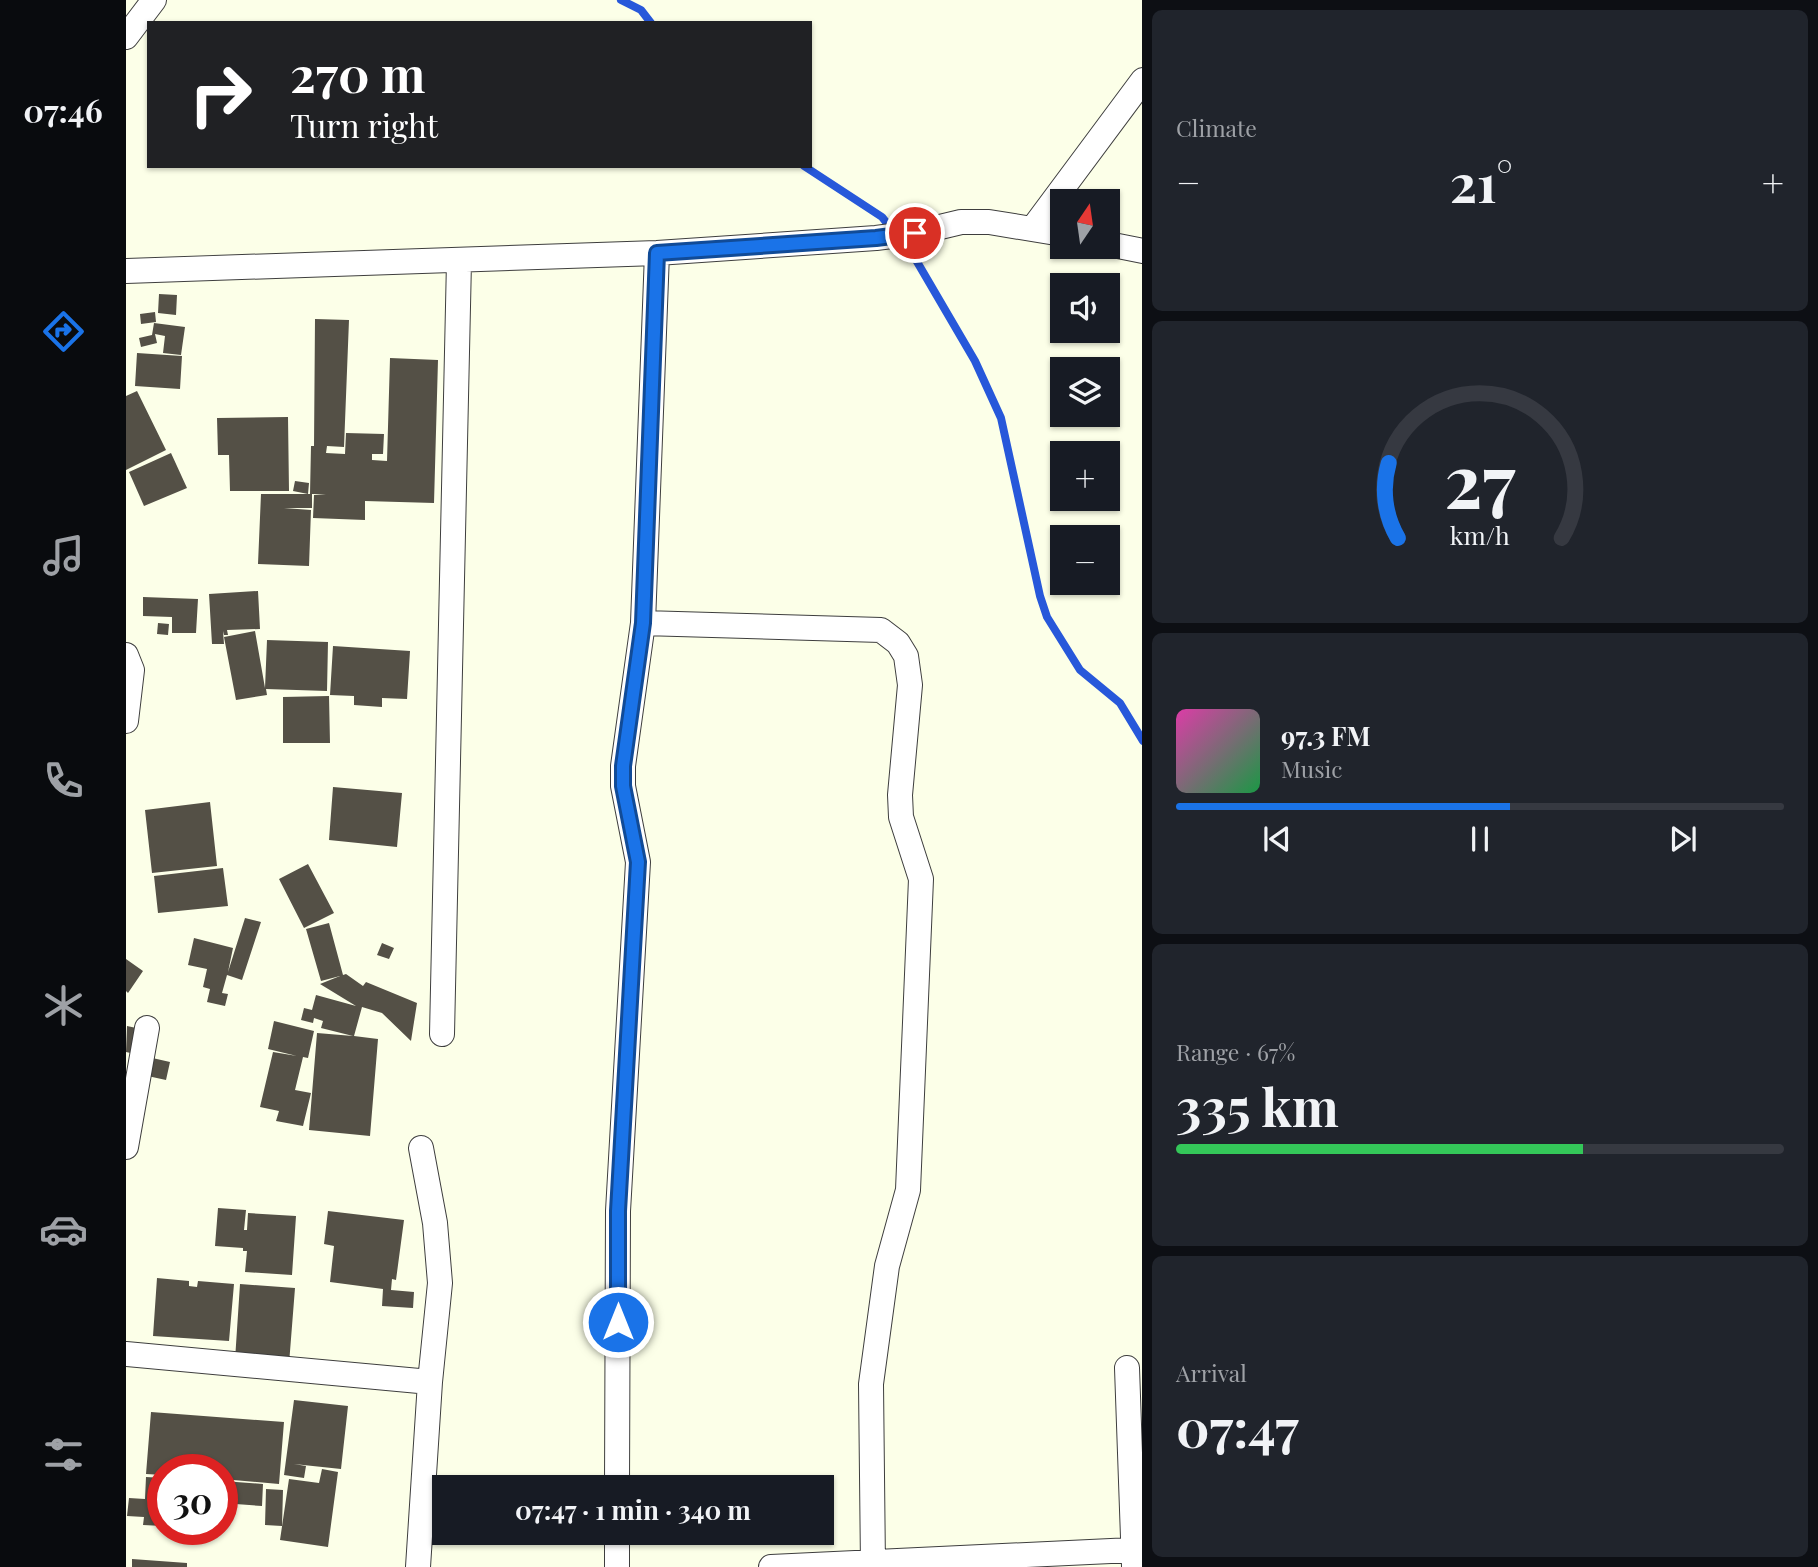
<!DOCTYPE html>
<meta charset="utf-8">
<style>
:root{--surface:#171b24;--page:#20242c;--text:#f1f3f6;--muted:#9ea1a6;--line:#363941;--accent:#1a73e8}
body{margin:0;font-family:"Playfair Display",serif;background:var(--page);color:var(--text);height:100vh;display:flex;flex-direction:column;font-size:26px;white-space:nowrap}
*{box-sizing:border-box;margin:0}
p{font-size:23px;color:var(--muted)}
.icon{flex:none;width:38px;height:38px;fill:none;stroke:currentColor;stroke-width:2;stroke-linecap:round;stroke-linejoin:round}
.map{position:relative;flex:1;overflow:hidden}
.side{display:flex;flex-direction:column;gap:10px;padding:10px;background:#0d0f14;width:676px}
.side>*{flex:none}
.banner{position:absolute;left:21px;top:21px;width:665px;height:147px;border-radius:0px;box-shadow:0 2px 5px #0004;background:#202124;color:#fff;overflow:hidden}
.needle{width:46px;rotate:13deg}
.tools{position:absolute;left:924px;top:189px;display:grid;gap:14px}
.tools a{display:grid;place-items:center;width:70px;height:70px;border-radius:0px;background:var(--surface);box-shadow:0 2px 5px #0004;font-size:35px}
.speed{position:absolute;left:21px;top:1454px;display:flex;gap:14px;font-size:35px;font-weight:700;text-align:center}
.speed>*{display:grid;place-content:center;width:91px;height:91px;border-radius:50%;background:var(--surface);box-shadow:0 2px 5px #0004;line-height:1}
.speed .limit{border:10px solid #d22;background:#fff;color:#111}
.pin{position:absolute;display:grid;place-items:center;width:60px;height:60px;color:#fff;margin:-30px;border:4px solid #fff;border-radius:50%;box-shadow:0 2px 7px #0007}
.me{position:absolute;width:77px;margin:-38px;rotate:0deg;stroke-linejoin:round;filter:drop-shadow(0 0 5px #0008)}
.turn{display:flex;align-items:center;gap:24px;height:147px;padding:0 28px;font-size:32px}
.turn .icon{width:91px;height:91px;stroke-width:2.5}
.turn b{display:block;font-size:49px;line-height:60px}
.big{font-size:52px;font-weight:700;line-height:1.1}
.side .tile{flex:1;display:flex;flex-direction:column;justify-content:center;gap:10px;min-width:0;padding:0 24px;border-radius:10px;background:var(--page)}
.side .dial{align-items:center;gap:0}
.dial svg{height:182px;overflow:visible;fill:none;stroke:var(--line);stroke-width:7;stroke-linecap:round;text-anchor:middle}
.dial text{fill:var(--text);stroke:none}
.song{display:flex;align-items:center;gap:21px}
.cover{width:84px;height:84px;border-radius:10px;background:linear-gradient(135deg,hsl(320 70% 55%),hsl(140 70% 35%))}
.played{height:7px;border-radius:4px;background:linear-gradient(90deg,var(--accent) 55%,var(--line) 55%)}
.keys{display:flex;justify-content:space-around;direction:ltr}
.heat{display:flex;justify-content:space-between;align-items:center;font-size:38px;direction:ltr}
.charge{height:10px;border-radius:5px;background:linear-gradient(90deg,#34c759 67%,var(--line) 0)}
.trip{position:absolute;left:306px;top:1475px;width:402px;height:70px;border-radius:0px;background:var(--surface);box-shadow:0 2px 5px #0004;font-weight:700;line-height:70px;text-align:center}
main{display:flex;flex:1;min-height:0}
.menu{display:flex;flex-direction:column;width:126px;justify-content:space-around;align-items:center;background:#090b0e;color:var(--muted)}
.menu .icon{width:49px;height:49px}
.menu .active{color:var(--accent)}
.menu b{font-size:32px;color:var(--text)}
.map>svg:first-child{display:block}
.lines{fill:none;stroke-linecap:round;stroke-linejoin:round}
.stream{stroke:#2758da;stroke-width:8}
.building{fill:#545046}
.minor-casing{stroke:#3e3e3e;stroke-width:26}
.minor{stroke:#fff;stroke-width:24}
.route-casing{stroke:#114b97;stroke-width:18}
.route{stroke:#1a73e8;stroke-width:12}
</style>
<main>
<nav class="menu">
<b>07:46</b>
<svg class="icon active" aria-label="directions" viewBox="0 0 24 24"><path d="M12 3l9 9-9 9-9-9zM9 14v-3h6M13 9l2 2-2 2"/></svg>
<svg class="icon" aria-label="music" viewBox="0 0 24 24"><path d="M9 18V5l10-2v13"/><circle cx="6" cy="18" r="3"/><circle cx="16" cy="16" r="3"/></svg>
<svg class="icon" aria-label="phone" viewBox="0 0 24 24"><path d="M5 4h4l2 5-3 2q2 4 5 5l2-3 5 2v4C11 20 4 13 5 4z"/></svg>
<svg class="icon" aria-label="climate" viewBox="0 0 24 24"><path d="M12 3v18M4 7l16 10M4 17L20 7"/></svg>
<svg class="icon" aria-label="car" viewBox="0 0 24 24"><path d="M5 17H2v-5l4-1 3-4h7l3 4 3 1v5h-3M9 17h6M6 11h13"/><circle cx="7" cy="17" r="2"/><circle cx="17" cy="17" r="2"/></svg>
<svg class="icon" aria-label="filters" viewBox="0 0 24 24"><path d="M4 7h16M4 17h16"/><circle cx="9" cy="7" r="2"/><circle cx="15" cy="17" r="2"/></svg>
</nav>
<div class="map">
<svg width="1017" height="1567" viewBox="0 0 1017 1567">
<rect width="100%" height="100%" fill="#fcffe8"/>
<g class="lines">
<path class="stream" d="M495,0L515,10L525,23
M678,166L756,217L790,260L849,361L875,418L914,596L921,617L954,670L994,703L1017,741"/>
</g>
<path class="building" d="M33,294L51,295L50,315L32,313Z
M29,312L30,322L15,324L14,314Z
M189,319L223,320L218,447L201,446L200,453L219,454L220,433L258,434L257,454H246V460L261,461L264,358L312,360L308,503L239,501V520L187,518L188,495L200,494H186V508H158L185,510L183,566L132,564L135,494H186H184L185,446H188Z
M28,323L59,327L55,355L37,353L39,336L29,334L31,343L15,347L13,338L26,335Z
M11,353L56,356L54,389L9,386Z
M11,391L40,450L0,470V396Z
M162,417L163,491H104L103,455H92L91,418Z
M45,453L61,488L18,506L3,472Z
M169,481L183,483L182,494L167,491Z
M132,591L134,629L101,630L102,635H98L97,631L98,644H86L83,594Z
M17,597L72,599L70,633H46V617L17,616Z
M32,623L43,624L42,635L31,634Z
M129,631L139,688L141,640L202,642L201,691L140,689L141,695L110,700L98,637Z
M207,646L284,651L281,699L256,698V707L228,705V696L204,695Z
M203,696L204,743H157V697Z
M207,787L276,793L271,847L203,840Z
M84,802L91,866L26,873L19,810Z
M182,864L208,913L178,928L153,879Z
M97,868L102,906L32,913L28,876Z
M119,918L135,922L116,980L101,975L96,993L102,994L99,1006L81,1002L84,989L77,987L81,969L62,965L68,938L107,948L102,972Z
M203,923L217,975L220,974L237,986L240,982L291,1003L285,1041L256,1013L236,1007L228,1036L252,1039L244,1136L183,1130L191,1033L227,1036L195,1028L197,1021L188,1018L187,1023L175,1020L178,1008L186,1010L190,995L230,1006L194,984L214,976L195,981L180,929Z
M256,943L268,948L263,959L251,955Z
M0,959L17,971L2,993L0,991Z
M148,1021L188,1031L182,1058L177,1057L169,1090L185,1093L177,1126L150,1121L153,1111L134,1107L147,1052L171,1056L142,1049Z
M1,1026L15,1029L9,1054L0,1052Z
M22,1057L44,1062L40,1080L17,1075Z
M92,1208L120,1210L118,1230H121L122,1213L170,1216L166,1275L119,1272L121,1251H117V1248L89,1246Z
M202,1211L278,1220L270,1280L266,1279L265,1290L288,1292L287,1308L256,1306L257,1289L204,1282L208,1246L198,1244Z
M31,1278L63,1281V1286L71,1287L72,1281L108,1284L103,1341L27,1336Z
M114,1284L169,1288L163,1364L109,1360Z
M168,1400L222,1406L215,1469L168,1464L180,1466L178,1478L158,1475Z
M25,1412L158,1422L153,1484L96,1479V1470H37V1475L20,1474Z
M196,1469L212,1472L202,1547L154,1540L163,1479L193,1483Z
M20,1477L37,1478V1526L17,1525L18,1517L1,1516L3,1498L19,1499Z
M97,1481L137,1484L136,1506L96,1503Z
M140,1489L157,1490L156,1526L139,1525Z
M6,1559L61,1563V1567H6Z"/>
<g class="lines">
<g class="minor-casing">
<path id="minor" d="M0,37L28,0
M907,228L1017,80
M982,244L1017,251
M0,271L531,253L750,238L789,233L835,222H863L936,234
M517,623L755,630L772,643L780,656L784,685L774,795L775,817L795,879L782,1190L761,1266L745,1384L747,1567
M0,655L6,670L0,721
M316,1034L333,261
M0,1147L21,1028
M0,1354L304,1382
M1001,1368L1008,1566
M491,1488L492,1211L512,862L497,786V766L517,623L531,253
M292,1567L304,1382L314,1283L309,1223L295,1148
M491,1567V1533
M645,1567L1006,1550"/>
</g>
<use href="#minor" class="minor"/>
</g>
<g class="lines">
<g class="route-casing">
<path id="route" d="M492,1322V1211L512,862L497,786V766L517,623L531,253L750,238L789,233"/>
</g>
<use href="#route" class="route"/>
</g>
</svg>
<div class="tools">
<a><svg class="needle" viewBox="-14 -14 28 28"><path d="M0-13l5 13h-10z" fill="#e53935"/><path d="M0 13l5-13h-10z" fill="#9ea1a6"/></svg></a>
<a><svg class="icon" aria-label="sound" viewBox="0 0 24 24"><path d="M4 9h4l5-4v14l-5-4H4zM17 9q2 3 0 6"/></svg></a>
<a><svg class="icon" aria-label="layers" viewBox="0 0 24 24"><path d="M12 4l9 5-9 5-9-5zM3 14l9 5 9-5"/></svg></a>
<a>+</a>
<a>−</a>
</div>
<div class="speed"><div class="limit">30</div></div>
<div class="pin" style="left:789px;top:233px;background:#d93025"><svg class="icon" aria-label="arrive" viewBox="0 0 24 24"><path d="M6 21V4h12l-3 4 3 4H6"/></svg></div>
<svg class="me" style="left:492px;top:1322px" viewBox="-20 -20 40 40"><circle r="17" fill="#1a73e8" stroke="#fff" stroke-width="3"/><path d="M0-11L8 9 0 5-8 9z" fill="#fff"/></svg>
<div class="trip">07:47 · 1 min · 340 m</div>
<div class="banner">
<div class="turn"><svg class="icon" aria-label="right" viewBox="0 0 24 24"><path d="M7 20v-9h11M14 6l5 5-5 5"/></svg><div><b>270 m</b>Turn right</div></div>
</div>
</div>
<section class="side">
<div class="tile"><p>Climate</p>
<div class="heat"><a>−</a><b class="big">21°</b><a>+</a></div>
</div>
<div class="tile dial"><svg viewBox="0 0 100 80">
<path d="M14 69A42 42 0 1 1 86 69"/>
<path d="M14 69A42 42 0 0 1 10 36" stroke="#1a73e8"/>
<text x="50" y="56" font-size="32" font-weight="700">27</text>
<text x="50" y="72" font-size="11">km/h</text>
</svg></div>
<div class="tile">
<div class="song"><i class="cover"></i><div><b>97.3 FM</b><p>Music</p></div></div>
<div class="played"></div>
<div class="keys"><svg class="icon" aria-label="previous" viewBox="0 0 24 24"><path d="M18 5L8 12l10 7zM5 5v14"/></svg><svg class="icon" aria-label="pause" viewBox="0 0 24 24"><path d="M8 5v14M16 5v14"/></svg><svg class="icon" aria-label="next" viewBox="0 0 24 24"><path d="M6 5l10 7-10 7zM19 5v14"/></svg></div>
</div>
<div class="tile"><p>Range · 67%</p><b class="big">335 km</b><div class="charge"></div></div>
<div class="tile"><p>Arrival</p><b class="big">07:47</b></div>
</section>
</main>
